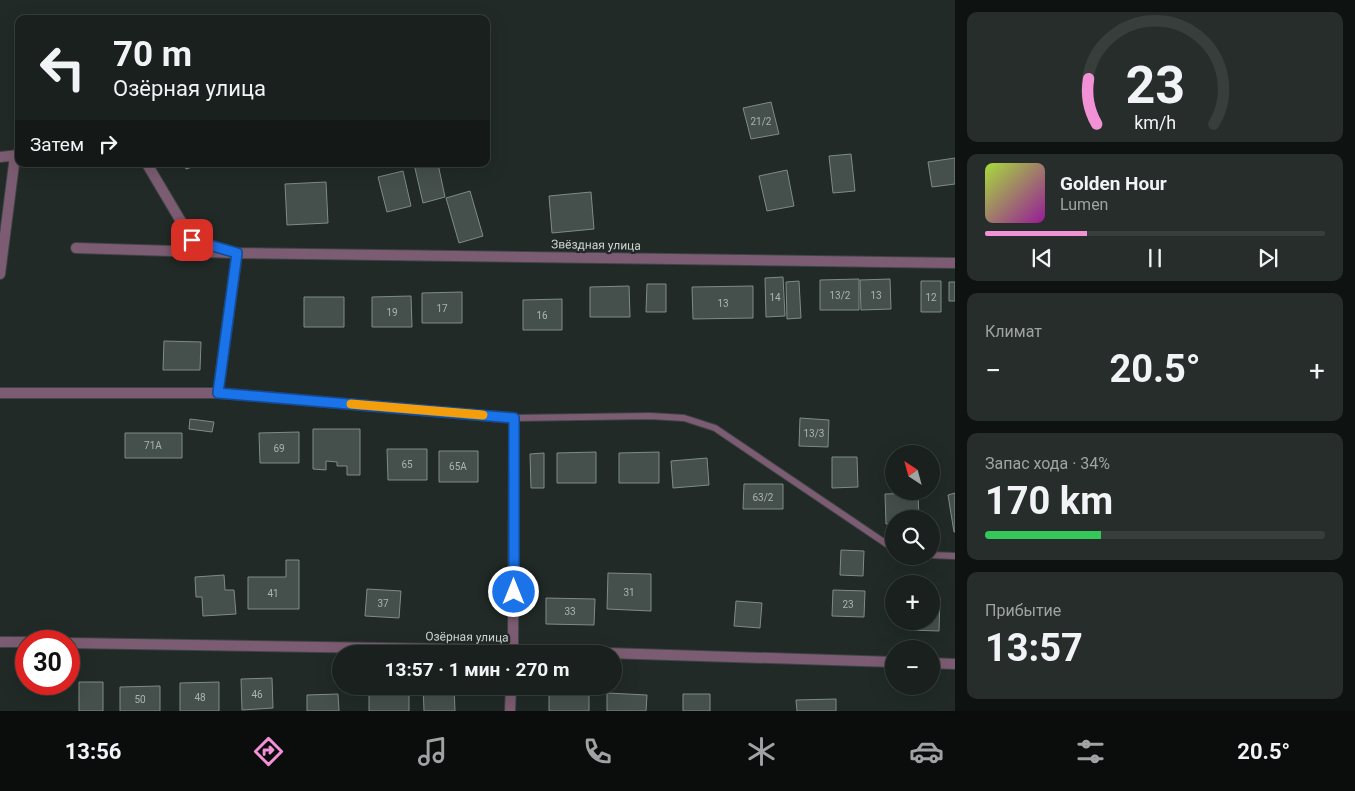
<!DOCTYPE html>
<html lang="ru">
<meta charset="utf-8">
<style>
:root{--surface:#19201d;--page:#262d2a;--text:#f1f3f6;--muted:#9fa3a4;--line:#373e3b;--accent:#f391d6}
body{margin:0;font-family:Roboto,sans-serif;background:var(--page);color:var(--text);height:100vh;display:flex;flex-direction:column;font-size:19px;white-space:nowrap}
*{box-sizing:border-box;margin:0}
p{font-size:16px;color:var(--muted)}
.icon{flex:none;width:28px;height:28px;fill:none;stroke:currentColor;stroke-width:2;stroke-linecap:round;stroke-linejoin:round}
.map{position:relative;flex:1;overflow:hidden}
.drawer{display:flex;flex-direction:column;gap:12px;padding:12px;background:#0e1210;width:400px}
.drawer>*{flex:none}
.guide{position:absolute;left:15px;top:15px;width:475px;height:152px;border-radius:10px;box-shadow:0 5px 20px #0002,0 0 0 1px var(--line);background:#19201d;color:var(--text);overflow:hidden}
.needle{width:32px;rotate:324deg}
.tools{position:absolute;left:885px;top:445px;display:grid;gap:10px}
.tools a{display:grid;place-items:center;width:55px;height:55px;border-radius:50%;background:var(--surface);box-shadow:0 5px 20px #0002,0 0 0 1px var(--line);font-size:25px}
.speed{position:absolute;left:15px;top:630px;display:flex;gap:10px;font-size:25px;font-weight:700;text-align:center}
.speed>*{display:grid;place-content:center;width:65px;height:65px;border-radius:50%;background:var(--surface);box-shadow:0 5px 20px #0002,0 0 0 1px var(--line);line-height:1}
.speed .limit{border:8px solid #d22;background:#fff;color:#111}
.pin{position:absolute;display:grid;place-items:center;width:42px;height:42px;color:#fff;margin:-21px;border-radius:10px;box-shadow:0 2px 8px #0006}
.me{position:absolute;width:55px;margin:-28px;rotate:0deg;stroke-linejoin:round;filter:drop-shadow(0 0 4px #0008)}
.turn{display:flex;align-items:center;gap:18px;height:105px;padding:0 15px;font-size:22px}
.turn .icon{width:65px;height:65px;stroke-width:2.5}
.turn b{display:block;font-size:35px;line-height:42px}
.then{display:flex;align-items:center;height:48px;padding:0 15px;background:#0003;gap:10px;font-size:19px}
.big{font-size:38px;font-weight:700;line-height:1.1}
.drawer .tile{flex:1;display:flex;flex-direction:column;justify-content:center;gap:8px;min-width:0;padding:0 18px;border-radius:10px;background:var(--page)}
.drawer .dial{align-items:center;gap:0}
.dial svg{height:130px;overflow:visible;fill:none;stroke:var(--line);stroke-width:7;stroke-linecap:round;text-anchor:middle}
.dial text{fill:var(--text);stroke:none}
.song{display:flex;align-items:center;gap:15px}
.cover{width:60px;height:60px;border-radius:8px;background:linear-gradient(135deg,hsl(80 70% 55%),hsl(300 70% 35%))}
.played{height:5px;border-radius:2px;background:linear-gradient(90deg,var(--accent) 30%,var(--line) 30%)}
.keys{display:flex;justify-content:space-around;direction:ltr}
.heat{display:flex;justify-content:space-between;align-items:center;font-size:28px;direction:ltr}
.charge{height:8px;border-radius:4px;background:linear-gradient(90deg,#34c759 34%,var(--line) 0)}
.trip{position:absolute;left:332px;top:645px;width:290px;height:50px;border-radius:25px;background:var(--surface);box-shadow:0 5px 20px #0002,0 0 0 1px var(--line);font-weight:700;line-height:50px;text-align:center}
.dock{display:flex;height:80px;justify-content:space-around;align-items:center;background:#0a0d0c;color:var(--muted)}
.dock .icon{width:35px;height:35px}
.dock .current{color:var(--accent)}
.dock b{font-size:22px;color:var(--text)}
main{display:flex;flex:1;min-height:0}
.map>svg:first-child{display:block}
.building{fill:#454f4b;stroke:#808a86}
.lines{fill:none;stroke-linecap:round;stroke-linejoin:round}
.service-casing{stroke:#3d4542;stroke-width:8}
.minor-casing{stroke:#3d4542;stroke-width:12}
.service{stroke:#7c5c72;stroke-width:6}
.minor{stroke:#7c5c72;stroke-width:10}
.route-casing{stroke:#114b97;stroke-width:12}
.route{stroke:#1a73e8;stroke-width:9}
.slow{stroke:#f59e0b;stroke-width:9}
.labels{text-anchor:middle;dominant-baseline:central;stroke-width:5;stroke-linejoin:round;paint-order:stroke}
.number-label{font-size:10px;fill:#acb3b0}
.street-label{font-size:12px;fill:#cfd4d2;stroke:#212a27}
</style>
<main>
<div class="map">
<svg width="955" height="711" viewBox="0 0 955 711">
<rect width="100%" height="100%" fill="#212a27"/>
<path class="building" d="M771,102L779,134L751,139L743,108Z
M851,154L855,191L833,193L829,156Z
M955,158V184L932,187L928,162Z
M184,164H202L186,169Z
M414,164H438L445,197L423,203Z
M787,170L794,206L767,211L759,176Z
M403,171L411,206L387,212L378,177Z
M326,182L328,223L287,225L285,184Z
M470,191L483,236L459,243L446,198Z
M591,192L594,229L552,233L549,196Z
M783,277L785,316L766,317L765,278Z
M859,279V310H820V280Z
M890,279L891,309L861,310L860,280Z
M799,281L801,318L787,319L786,282Z
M921,281H941V312H921Z
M949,282H955V301H949Z
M647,284H666V312H646Z
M629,286L630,317H590V287Z
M753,286V318L693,319L692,287Z
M462,292V323H422V293Z
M411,296L412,327H372V297Z
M304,297H344V327H304Z
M562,299V330H523V300Z
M164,341L201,342L200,370H163Z
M800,418L829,420L828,447L799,446Z
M190,419L214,422L212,432L189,429Z
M313,429H360V475H347V466H337V462L326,461V470L313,469Z
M299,432V463H260L259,433Z
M125,433H182V458H125Z
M387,449H427V480H388Z
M439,451H478V482H439Z
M596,452V483H557V453Z
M659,452V483H619V453Z
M544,453V488H531L530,454Z
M832,457H857L858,487L832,488Z
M707,458L709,485L673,488L671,461Z
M744,484H783V509H743Z
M918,493L919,519H894V523L886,524L885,494Z
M955,493V532H954L948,495Z
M841,550L864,551L863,576L840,575Z
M286,560H299V609H248V577H286Z
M608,573L651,574V611L607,609Z
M224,575L225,590H234L236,614L203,616L202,597H196L195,577Z
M367,589L401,591L399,618L365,616Z
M833,590L865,591L864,617L832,616Z
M546,598L595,599L594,625L546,624Z
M931,598H940L939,631L909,630L910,621H931Z
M736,601L762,603L760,628L734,626Z
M272,678L273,708L242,710L241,679Z
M79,682H103V711H79Z
M219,682V711H180V683Z
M160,686V711H120V687Z
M423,686H454L455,711H424Z
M369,691H409V711H369Z
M549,691H589V711H549Z
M607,693L647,695L646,711H607Z
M338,694L339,711H307V695Z
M683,694H710V711H683Z
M836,699V711H797L796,700Z"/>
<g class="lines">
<g class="service-casing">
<path id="service" d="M514,418L650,416L684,418L715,428L894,549
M931,555L955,556"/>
</g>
<g class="minor-casing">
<path id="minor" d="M0,157L19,155
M147,164L192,240L237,253L218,393
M76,248L237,253L955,263
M0,274L15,156
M0,393H218L514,418L513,654
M0,642H26
M69,643L513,650L894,662
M931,663L955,664
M510,711L511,686"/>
</g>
<use href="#service" class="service"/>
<use href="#minor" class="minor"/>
</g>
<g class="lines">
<g class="route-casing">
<path id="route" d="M192,240L237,253L218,393L514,418V592"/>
</g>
<use href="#route" class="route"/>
<path class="slow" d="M351,404L483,415"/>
</g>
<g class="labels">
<g class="number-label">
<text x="761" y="121">21/2</text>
<text x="840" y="295">13/2</text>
<text x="876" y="295">13</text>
<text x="775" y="297">14</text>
<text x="931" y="297">12</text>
<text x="723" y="303">13</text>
<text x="442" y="308">17</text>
<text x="392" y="312">19</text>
<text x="542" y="315">16</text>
<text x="814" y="433">13/3</text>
<text x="153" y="445">71А</text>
<text x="279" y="448">69</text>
<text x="407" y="464">65</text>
<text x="458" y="466">65А</text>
<text x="763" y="497">63/2</text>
<text x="629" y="592">31</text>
<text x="273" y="593">41</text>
<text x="383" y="603">37</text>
<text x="848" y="604">23</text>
<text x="570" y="611">33</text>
<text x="257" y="694">46</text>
<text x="200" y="697">48</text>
<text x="140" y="699">50</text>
</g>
<g class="street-label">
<text transform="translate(596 245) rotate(1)">Звёздная улица</text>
<text transform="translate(467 637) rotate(1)">Озёрная улица</text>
</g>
</g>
</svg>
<div class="tools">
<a><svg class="needle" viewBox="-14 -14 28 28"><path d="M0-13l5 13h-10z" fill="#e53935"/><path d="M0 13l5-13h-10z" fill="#9fa3a4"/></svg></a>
<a><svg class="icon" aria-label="search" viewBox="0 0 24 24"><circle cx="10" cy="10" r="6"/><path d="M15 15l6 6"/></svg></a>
<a>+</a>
<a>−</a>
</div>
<div class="speed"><div class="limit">30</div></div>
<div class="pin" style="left:192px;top:240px;background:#d93025"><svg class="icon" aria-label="arrive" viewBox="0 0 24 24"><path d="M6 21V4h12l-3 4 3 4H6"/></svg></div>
<svg class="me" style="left:514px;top:592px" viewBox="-20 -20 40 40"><circle r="17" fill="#1a73e8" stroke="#fff" stroke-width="3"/><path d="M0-11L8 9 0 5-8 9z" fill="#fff"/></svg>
<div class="trip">13:57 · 1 мин · 270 m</div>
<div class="guide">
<div class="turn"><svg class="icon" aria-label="left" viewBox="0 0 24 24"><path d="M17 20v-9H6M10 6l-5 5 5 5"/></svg><div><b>70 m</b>Озёрная улица</div></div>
<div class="then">Затем<svg class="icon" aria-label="right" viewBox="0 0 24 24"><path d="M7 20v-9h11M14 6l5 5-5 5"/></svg></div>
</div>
</div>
<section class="drawer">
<div class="tile dial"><svg viewBox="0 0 100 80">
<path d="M14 69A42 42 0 1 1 86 69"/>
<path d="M14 69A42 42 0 0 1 9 41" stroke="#f391d6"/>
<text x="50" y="56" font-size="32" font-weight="700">23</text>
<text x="50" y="72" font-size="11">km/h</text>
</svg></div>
<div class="tile">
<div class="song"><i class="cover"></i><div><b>Golden Hour</b><p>Lumen</p></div></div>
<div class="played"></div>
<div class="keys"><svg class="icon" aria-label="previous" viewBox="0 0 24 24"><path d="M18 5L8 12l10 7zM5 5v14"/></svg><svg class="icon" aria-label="pause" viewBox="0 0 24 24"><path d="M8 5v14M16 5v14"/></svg><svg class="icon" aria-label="next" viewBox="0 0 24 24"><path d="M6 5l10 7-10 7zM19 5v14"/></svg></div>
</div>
<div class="tile"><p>Климат</p>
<div class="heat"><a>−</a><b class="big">20.5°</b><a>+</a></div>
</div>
<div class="tile"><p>Запас хода · 34%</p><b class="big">170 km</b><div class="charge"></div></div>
<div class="tile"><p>Прибытие</p><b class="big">13:57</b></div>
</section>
</main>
<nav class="dock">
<b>13:56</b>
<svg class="icon current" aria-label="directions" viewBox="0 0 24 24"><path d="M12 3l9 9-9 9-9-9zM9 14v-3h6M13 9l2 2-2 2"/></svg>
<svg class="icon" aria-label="music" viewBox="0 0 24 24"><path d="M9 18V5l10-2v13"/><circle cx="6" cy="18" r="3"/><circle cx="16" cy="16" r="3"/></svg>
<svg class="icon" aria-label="phone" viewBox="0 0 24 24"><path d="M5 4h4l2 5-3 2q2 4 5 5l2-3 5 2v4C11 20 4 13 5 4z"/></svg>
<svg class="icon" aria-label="climate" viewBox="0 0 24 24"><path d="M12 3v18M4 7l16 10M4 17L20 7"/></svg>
<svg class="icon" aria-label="car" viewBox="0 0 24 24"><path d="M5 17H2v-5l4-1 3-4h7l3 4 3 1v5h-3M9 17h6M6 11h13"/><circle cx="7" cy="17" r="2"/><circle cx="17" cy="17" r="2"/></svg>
<svg class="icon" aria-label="filters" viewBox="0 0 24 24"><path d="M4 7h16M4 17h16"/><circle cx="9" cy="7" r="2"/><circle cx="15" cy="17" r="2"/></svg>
<b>20.5°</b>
</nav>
